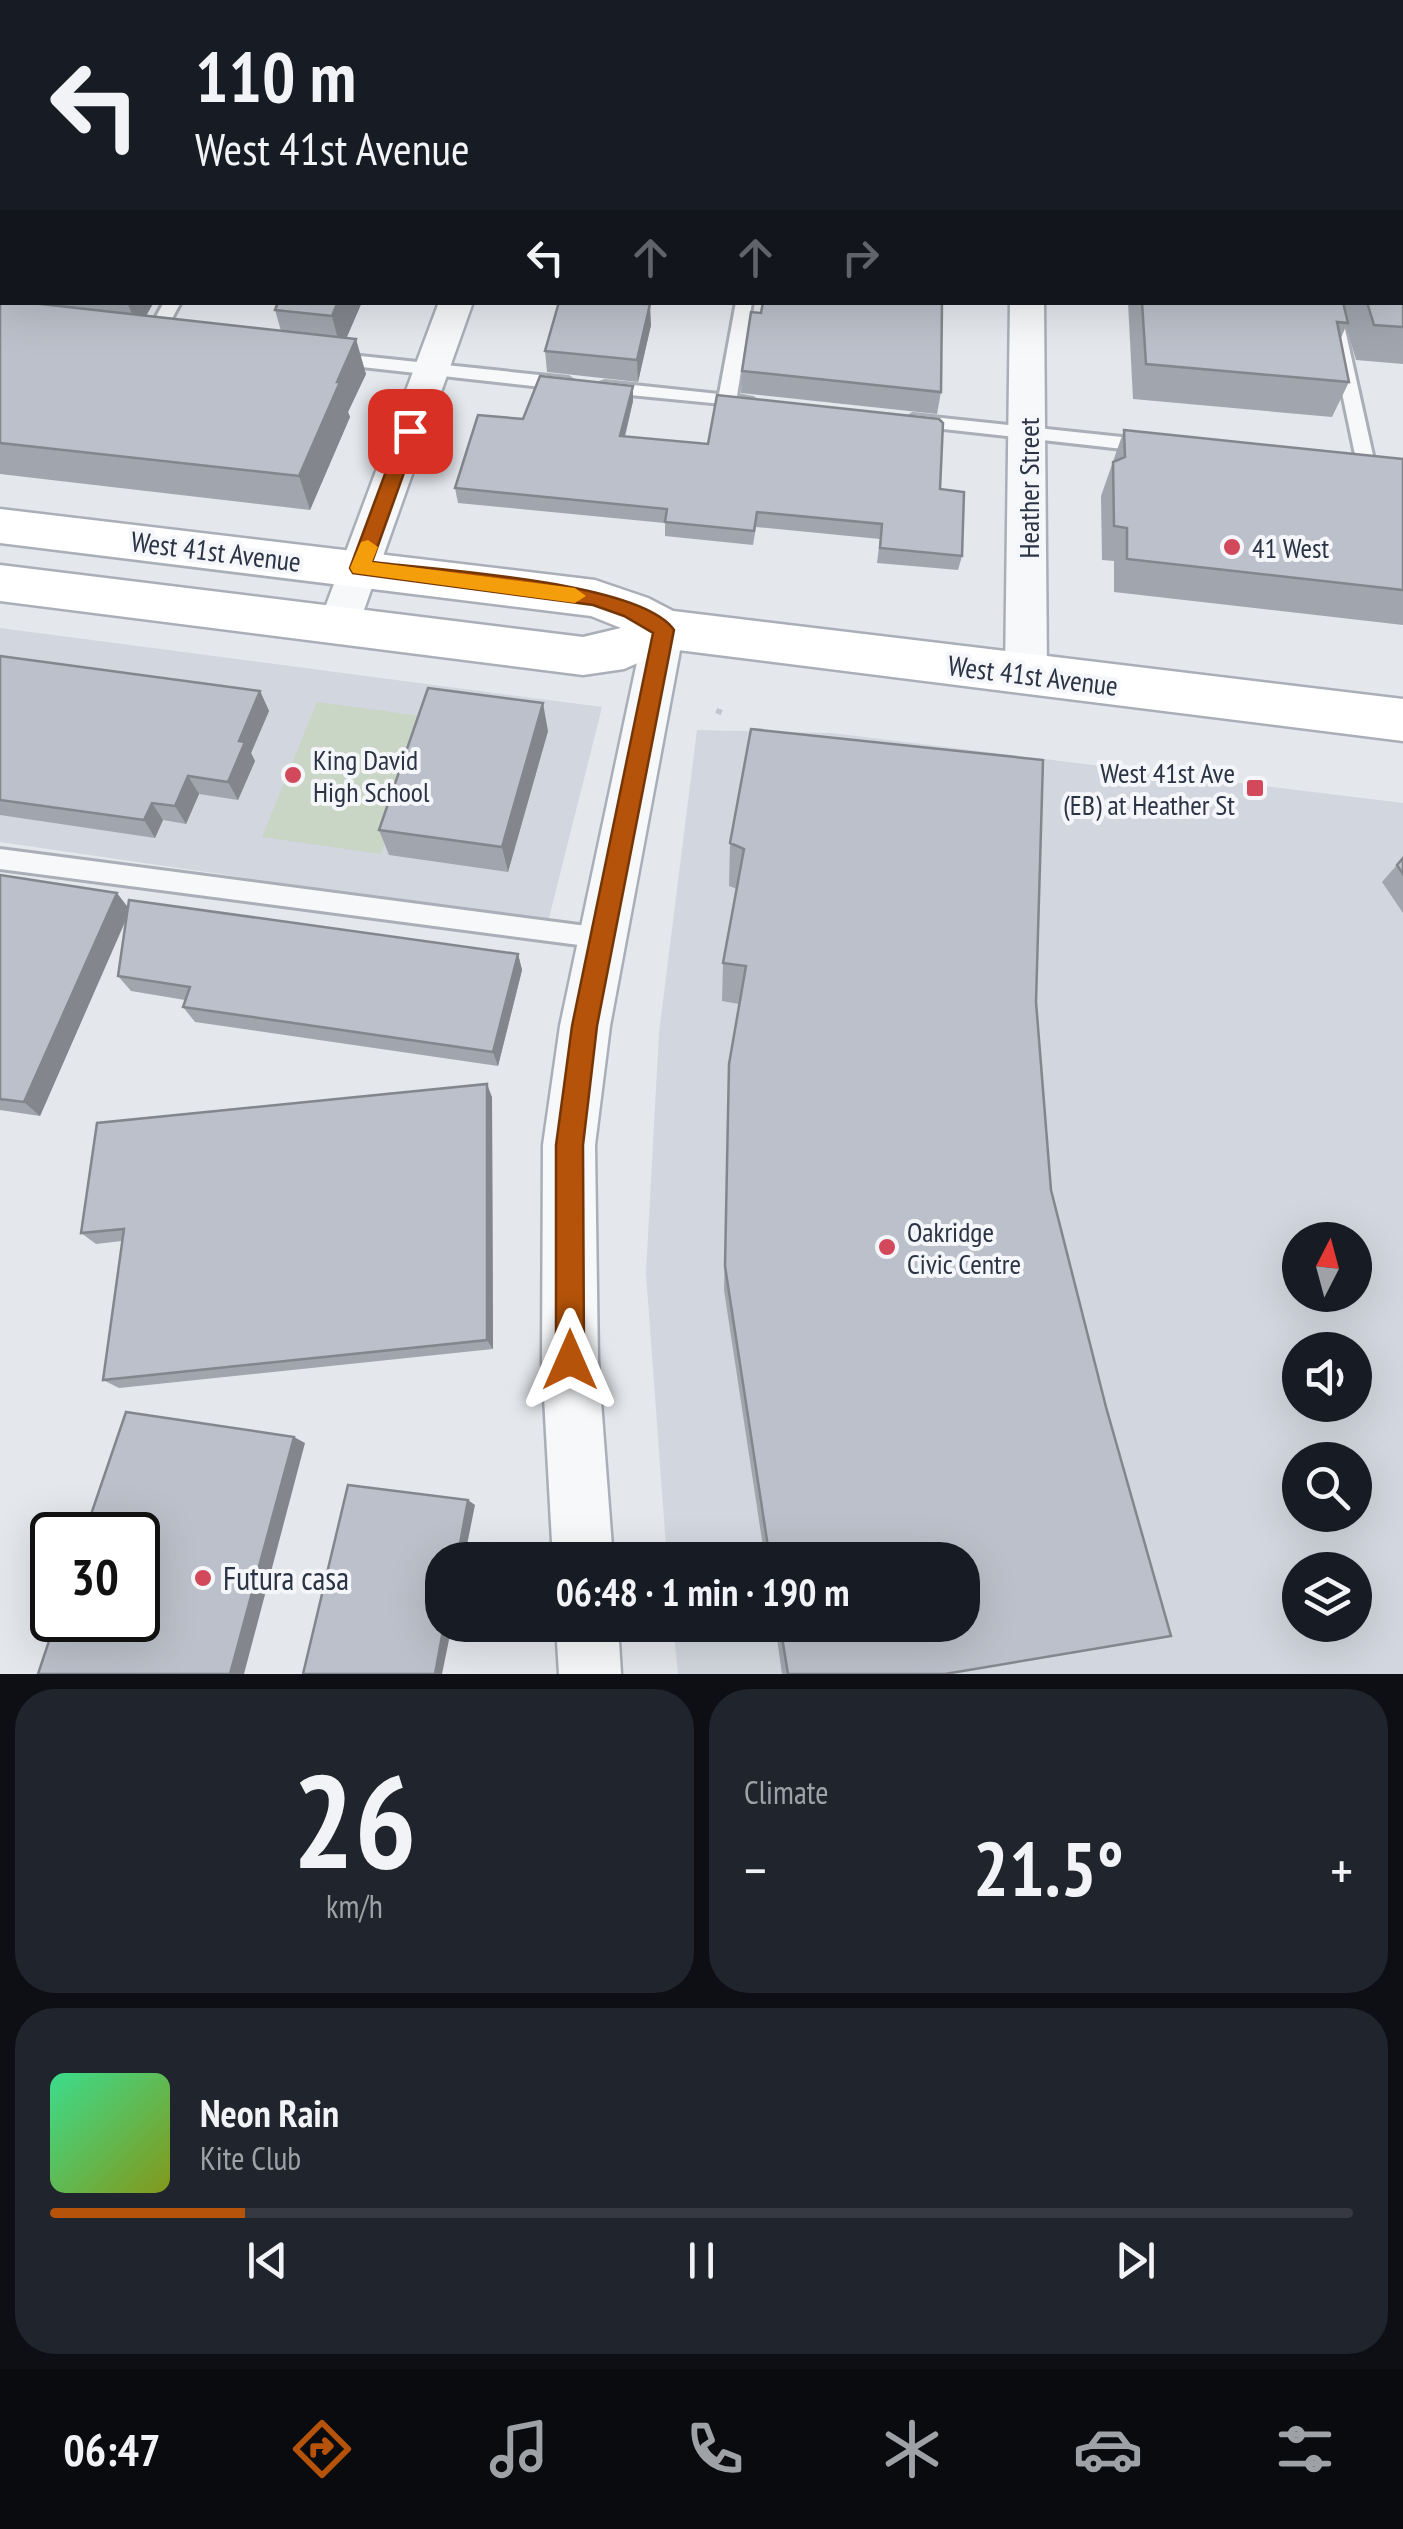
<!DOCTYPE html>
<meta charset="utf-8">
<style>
:root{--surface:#171b24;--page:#20242c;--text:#f1f3f6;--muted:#9ea1a6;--line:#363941;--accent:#b45309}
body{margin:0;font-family:"PT Sans Narrow",sans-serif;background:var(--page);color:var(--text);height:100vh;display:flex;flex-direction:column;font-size:38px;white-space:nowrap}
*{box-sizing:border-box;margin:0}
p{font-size:32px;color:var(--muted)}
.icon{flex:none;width:55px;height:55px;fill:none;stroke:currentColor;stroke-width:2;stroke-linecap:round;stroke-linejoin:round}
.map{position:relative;height:1674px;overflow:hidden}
.sheet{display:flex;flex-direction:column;gap:15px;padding:15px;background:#0d0f14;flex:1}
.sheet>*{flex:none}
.guide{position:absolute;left:0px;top:0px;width:1405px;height:305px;box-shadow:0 10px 40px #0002;background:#171b24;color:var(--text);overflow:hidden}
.needle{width:65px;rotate:6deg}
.tools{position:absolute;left:1282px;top:1222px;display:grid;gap:20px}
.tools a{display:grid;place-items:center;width:90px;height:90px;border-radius:50%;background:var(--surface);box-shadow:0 10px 40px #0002;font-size:50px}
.speed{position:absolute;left:30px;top:1512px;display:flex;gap:20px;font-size:50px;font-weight:700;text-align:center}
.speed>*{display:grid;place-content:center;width:130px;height:130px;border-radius:50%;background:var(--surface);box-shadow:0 10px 40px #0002;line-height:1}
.speed .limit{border:5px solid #111;border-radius:15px;background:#fff;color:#111}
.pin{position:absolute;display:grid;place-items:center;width:85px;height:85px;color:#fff;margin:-42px;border-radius:20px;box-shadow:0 5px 15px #0006}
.me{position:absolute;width:110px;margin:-55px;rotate:0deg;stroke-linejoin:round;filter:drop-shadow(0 0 8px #0008)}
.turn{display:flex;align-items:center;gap:35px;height:210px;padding:0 30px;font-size:45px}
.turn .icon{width:130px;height:130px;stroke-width:2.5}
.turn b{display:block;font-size:70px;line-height:85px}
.lanes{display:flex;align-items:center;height:95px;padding:0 30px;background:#0003;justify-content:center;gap:50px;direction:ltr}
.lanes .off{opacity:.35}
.big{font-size:75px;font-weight:700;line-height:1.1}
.sheet .tile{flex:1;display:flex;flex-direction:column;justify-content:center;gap:15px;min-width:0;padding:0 35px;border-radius:40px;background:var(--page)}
.sheet .dial{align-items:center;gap:0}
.dial b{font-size:130px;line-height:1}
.song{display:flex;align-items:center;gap:30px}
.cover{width:120px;height:120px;border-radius:15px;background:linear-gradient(135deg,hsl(150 70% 55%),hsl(70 70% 35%))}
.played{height:10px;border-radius:5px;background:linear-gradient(90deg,var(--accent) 15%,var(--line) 15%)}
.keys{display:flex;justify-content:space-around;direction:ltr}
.heat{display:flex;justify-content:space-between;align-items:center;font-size:55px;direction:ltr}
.sheet .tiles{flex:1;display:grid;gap:15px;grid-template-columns:1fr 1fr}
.tile:last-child{grid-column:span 2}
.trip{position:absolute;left:425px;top:1542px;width:555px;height:100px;border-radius:40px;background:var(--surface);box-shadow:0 10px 40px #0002;font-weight:700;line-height:100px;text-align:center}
.menu{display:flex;height:160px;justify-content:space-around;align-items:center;background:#090b0e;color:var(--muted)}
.menu .icon{width:70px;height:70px}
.menu .selected{color:var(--accent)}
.menu b{font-size:45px;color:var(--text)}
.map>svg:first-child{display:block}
.built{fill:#d2d6de;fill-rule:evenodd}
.green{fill:#c9d6c5}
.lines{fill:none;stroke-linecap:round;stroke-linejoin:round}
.service-casing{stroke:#a9aeb7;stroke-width:6}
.minor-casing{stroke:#a9aeb7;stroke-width:5}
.secondary-casing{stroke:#a9aeb7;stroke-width:5}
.path{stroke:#c2c5cb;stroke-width:6;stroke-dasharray:8 8;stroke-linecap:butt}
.service{fill:#f7f8fa;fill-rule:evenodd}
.minor{fill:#f7f8fa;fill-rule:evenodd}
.secondary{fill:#fff;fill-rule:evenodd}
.wall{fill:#a1a5ae}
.shaded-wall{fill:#83868d}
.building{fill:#bbc0ca;stroke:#83868d;stroke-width:2.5}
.route{fill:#b45309;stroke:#753606;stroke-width:2.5}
.slow{fill:#f59e0b}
.poi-dot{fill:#d1495b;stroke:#f4f6f9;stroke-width:4}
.labels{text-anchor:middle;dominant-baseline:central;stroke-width:8;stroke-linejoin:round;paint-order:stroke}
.street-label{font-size:28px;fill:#2b3445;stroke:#f4f6f9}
.poi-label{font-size:28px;fill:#2b3445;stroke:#f4f6f9;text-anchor:start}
.near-poi-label{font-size:32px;fill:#2b3445;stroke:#f4f6f9;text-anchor:start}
</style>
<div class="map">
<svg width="1403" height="1674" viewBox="0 0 1403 1674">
<rect width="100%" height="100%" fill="#e4e7ec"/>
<path class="built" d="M0,628L602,707L548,922L0,842Z
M697,730L832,733L1403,803V1674H678L673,1625H962V1560H667L646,1273L659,1033ZM1300,1240H1355V1295H1300ZM1300,1350H1355V1405H1300ZM1300,1460H1355V1515H1300ZM1300,1570H1355V1625H1300Z"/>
<path class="green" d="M317,702L428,717L381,854L262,837Z"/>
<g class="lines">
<g class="service-casing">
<path id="service" d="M788,0H802V2H789Z
M1259,0H1273V2H1260Z
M164,302H181L158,344H146L143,340Z
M736,302H752L737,396L753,399V407L599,392V384L605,382L719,394Z
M1323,302H1339L1376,469L1367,475L1358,469Z
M332,353L568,378L577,384L568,390L326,363L323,359Z
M913,415L1150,440L1159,446L1150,452L907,425L904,421Z
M0,849L602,928L610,931L614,938L610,945L602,948L0,869Z"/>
</g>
<g class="minor-casing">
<path id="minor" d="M1012,0H1040V2H1013Z
M1078,0H1134L1136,2H1080Z
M2,120V141L0,142V121Z
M439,302H473L359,624L353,635L339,639L325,635L319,624Z
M1010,302H1044L1047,674L1041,685L1026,690L1011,685L1005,674Z
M664,614L678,618L684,629L610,1026L595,1145L598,1361L613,1560H553L542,1361L543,1145L560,1026L644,629L650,618Z
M556,1625H618L621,1674H559Z"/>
</g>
<g class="secondary-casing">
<path id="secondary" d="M0,509L595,580L648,598L673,611L1403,699V741L670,649L624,669L583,675L0,601V565L583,637L621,628L591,616L0,543Z"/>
</g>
<path class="path" d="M718,714L720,709"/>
<use href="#service" class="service"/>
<use href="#minor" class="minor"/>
<use href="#secondary" class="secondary"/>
</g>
<path class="wall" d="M1377,0H1403V134L1402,2H1377Z
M1403,196V364L1356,360L1346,326L1341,338L1349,382L1332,417L1133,399L1128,302H1402Z
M2,222V302H154L146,316L281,331L275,310L278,302H362L346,338L366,374L348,412L350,417L310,510L0,474V225Z
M651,325L638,382L547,372L545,351Z
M742,371L941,392L937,414L741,393Z
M633,401L625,437L940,489L962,556L958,570L877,563L880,539L756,527L753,545L665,536V523L458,503L455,488L523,419Z
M1124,430L1403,459V625L1114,592V561L1102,560L1101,496Z
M0,656L260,691L269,711L251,753L255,761L238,800L199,794L186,824L163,820L155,838L0,815Z
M751,729L1043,760L1036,1002L1051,1190L1106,1407L1171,1636L945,1674H782L775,1625H962V1560H765L724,1290L729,1064L739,1004L722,1001L723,963L737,889L729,886L730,843Z
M548,731L508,872L389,855L379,830Z
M1403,858V913L1382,882Z
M0,875L128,907L518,954L522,970L498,1066L195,1022L183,1007L185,1000L131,991L118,976L126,920L40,1116L0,1110Z
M492,1097L493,1349L119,1388L103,1380L122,1241L96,1244L81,1233Z"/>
<path class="shaded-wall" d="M8,0H38L39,2H6Z
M472,0H492L491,2H471Z
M2,6V53L0,56V10Z
M127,302H154L138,329Z
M338,302H362L341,351L332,316Z
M650,304L651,325L638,382L637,360Z
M356,339L366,374L348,412L350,417L310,510L299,476L337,382Z
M633,386V401L621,451L620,436Z
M260,691L269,711L251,753L255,761L238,800L228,782L239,741Z
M543,703L548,731L508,872L502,847Z
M188,776L199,794L186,824L175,806Z
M152,803L163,820L155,838L144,820Z
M117,893L130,910L40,1116L24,1102Z
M518,954L522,970L498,1066L493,1052Z
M487,1084L492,1097L493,1349L487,1340Z
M294,1437L305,1443L244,1674H230Z
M468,1500L475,1505L464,1560H457Z
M444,1625H452L442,1674H435Z"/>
<path class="building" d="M334,0H472L471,2H332Z
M637,0H765L783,1V2H636Z
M888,0H961L960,2H887Z
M1126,0H1238V2H1126Z
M1403,196V327L1374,325L1367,302H1402Z
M2,222V282H0V225Z
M0,300H2V302H23L356,339L337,382H340L299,476L0,443Z
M278,302H338L332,316L275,310Z
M559,302L650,304L637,360L545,351Z
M763,302H942L941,392L742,371L751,312L761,313Z
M1142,302H1343L1348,323L1337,322L1349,382L1146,364Z
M540,376L633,386L620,436L708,444L717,395L939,419L943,423L940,489L964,492L962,556L880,548L882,524L757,512L754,531L665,522L667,509L455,488L478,415L523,419Z
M1124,430L1403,459V590L1127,559V528L1114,526L1113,462L1125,457Z
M0,656L260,691L239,741L245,742L228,782L188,776L175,806L152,803L144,820L0,800Z
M428,688L543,703L502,847L379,830Z
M751,729L1043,760L1036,1002L1051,1190L1106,1407L1171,1636L945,1674H788L780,1625H962V1560H770L725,1266L729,1064L746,966L723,963L744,849L730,843Z
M1403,858V874L1397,865Z
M0,875L117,893L24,1102L0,1099Z
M129,900L518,954L493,1052L183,1007L190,987L118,976Z
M487,1084V1340L103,1380L124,1229L81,1233L97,1123Z
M126,1412L294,1437L230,1674H38L56,1620H138V1535H84Z
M348,1485L468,1500L457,1560H442V1625H444L435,1674H303Z"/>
<path class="route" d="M410,425L419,431L372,562C433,570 641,581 674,630L597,1026L590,1086L583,1145L584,1360L580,1371L570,1375L560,1371L556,1360V1145L564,1086L572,1026L653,633L624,616L593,605L353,573L350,568L401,431Z"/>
<path class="slow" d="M368,540L378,547L372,562L575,588L586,596L575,603L353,573L350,568L361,542Z"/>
<g class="poi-dot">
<circle cx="1232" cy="547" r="10"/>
<circle cx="293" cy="775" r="10"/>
<rect x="1245" y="778" width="20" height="20" rx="5"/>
<circle cx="887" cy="1247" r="10"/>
<circle cx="203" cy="1578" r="10"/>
</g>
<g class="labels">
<g class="street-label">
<text transform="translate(1028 488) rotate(-90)">Heather Street</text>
<text transform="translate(216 551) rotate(7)">West 41st Avenue</text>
<text transform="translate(1033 675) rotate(7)">West 41st Avenue</text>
</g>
<g class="poi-label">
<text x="1252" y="547">41 West</text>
<text x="313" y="759">King David<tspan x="313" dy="32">High School</tspan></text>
<text x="1235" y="772" text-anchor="end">West 41st Ave<tspan x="1235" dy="32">(EB) at Heather St</tspan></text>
<text x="907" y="1231">Oakridge<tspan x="907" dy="32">Civic Centre</tspan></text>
</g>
<g class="near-poi-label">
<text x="223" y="1578">Futura casa</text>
</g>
</g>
</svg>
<div class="tools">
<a><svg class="needle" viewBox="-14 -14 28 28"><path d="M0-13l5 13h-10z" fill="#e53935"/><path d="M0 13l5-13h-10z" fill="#9ea1a6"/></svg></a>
<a><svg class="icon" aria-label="sound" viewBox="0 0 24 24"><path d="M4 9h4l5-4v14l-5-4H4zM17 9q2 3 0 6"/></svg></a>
<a><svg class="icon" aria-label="search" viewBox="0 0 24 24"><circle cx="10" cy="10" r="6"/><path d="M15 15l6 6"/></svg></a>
<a><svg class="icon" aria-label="layers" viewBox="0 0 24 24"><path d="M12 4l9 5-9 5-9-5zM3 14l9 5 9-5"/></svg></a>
</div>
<div class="speed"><div class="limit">30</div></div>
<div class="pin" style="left:410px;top:431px;background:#d93025"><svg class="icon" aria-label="arrive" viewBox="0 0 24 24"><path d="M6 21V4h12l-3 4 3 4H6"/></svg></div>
<svg class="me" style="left:570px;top:1360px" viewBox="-20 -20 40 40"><path d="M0-17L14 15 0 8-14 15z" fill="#b45309" stroke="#fff" stroke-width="4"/></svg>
<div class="trip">06:48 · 1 min · 190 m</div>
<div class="guide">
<div class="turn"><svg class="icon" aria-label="left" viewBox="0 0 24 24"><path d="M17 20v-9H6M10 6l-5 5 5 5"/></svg><div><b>110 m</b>West 41st Avenue</div></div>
<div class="lanes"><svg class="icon" aria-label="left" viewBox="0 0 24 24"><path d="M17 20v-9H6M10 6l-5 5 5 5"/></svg><svg class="icon off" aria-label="ahead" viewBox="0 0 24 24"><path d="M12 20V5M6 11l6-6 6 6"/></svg><svg class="icon off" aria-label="ahead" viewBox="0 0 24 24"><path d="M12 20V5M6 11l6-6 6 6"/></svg><svg class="icon off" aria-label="right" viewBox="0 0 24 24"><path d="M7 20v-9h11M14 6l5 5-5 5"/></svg></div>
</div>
</div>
<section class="sheet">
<div class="tiles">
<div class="tile dial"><b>26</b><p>km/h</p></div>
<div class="tile"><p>Climate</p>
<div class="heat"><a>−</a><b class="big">21.5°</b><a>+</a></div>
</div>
<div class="tile">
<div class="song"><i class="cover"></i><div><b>Neon Rain</b><p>Kite Club</p></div></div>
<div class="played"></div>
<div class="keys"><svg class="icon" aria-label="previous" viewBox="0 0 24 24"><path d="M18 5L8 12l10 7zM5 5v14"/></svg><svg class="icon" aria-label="pause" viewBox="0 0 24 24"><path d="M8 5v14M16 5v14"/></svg><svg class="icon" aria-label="next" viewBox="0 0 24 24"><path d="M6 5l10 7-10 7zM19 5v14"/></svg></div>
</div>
</div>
</section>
<nav class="menu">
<b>06:47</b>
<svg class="icon selected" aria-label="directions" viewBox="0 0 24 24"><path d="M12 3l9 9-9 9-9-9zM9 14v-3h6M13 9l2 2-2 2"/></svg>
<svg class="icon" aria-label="music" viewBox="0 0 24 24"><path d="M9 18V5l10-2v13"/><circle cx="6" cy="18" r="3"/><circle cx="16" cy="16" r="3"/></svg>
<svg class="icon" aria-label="phone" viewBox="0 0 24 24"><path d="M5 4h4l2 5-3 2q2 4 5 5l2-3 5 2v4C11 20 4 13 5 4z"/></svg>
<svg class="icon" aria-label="climate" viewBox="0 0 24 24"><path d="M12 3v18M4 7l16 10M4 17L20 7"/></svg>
<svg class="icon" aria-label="car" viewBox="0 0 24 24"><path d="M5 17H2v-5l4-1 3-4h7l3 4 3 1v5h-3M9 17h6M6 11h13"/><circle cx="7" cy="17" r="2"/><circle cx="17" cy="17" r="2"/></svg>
<svg class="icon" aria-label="filters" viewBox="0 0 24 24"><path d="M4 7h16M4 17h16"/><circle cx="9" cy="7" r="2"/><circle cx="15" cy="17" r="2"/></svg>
</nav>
